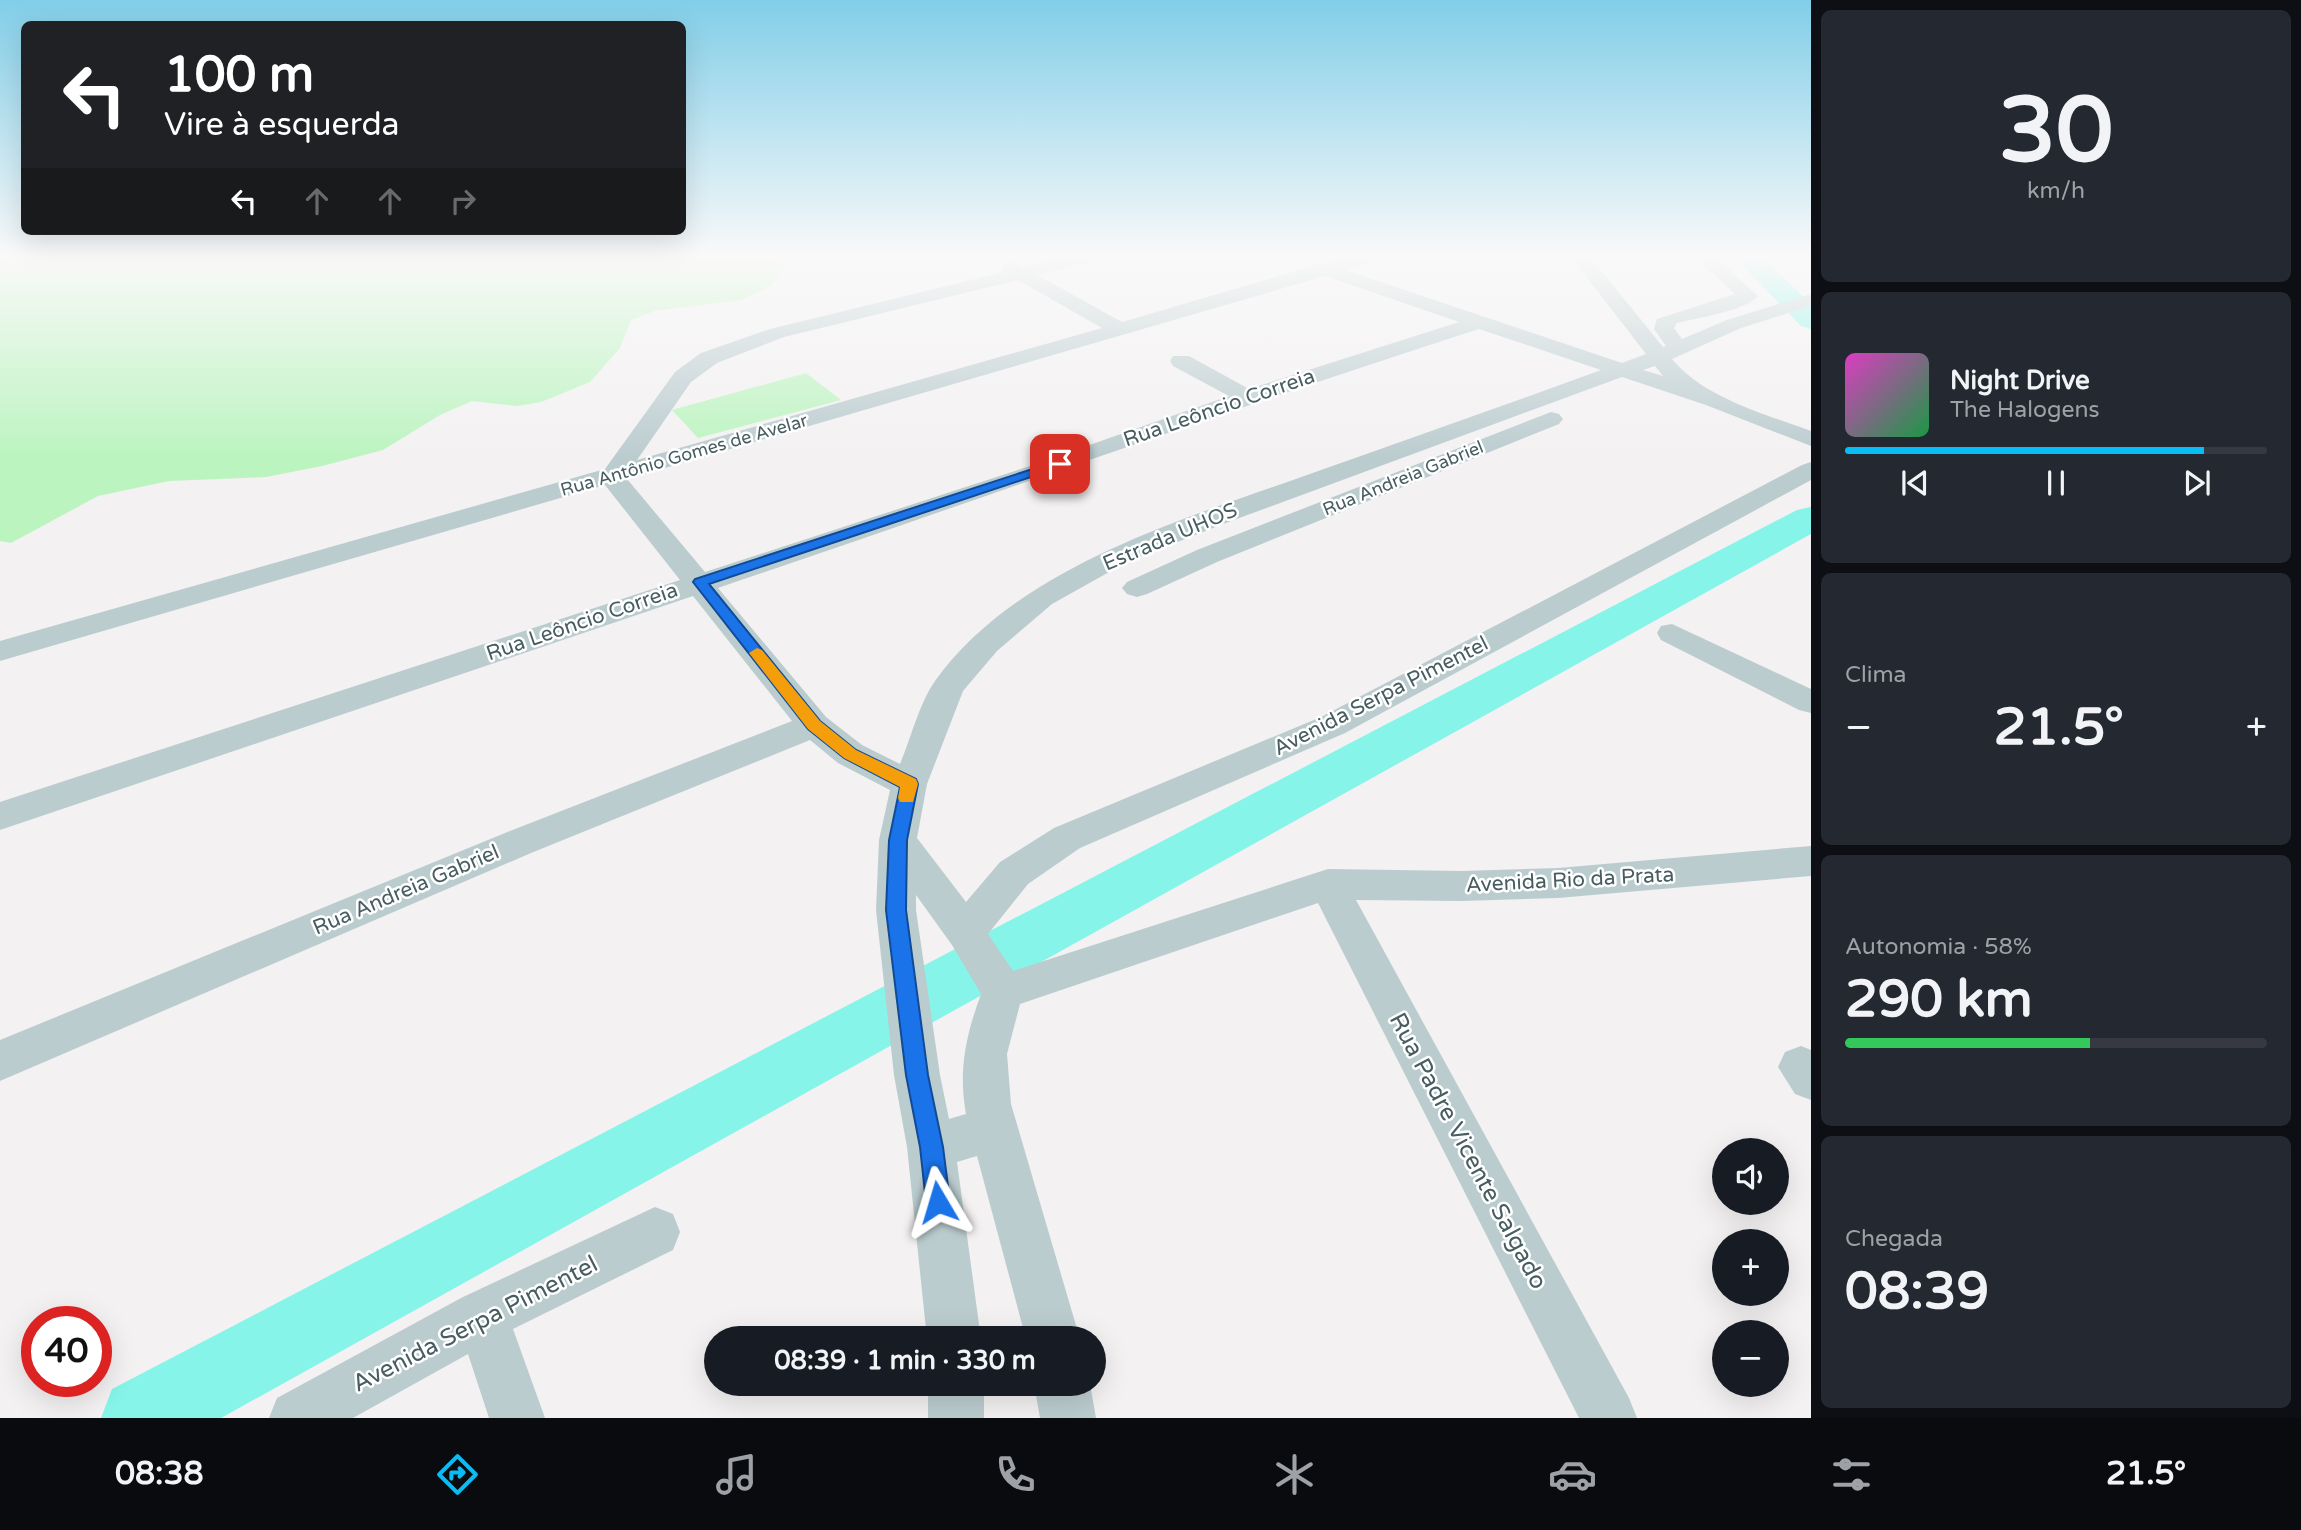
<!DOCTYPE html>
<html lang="pt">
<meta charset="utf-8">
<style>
:root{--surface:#171b24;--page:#242831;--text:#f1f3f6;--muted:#9ea1a6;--line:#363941;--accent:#08bcf6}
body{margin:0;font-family:"Varela Round",sans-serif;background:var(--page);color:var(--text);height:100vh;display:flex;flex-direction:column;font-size:26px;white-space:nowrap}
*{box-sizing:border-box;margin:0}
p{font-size:23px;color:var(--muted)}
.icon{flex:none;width:38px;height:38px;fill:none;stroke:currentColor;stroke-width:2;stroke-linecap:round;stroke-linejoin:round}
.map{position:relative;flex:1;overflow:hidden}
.sheet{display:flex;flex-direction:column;gap:10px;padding:10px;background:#0d0f14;width:490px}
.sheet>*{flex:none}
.hud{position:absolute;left:21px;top:21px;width:665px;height:214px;border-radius:10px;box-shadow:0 7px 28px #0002;background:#202124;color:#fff;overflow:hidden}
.tools{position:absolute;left:1712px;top:1138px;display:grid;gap:14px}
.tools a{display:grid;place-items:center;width:77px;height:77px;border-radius:50%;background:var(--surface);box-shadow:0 7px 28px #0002;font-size:35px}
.speed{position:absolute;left:21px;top:1306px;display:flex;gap:14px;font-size:35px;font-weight:700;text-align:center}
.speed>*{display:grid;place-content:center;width:91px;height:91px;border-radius:50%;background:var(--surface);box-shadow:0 7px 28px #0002;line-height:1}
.speed .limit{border:10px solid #d22;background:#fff;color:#111}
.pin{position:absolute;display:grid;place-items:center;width:60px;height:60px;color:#fff;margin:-30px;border-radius:14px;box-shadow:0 4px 10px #0006}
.me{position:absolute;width:77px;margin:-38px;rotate:353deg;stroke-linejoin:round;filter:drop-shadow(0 0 5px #0008)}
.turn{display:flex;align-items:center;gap:24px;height:147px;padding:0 28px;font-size:32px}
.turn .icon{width:91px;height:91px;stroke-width:2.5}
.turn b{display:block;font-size:49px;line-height:60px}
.lanes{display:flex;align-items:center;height:66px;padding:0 28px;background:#0003;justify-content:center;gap:35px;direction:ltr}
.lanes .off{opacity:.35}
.big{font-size:52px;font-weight:800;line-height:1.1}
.sheet .widget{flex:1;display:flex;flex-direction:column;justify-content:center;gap:10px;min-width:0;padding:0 24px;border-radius:10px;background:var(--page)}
.sheet .dial{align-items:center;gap:0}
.dial b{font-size:91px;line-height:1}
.song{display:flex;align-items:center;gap:21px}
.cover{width:84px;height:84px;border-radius:10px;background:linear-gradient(135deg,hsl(310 70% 55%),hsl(140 70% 35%))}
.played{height:7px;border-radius:4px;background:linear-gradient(90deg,var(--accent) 85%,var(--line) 85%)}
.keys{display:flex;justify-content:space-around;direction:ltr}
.heat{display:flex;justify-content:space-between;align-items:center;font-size:38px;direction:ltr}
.charge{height:10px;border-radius:5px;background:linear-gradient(90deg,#34c759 58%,var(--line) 0)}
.trip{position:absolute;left:704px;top:1326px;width:402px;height:70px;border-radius:35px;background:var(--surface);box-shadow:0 7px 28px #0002;font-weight:800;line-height:70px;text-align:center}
.tab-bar{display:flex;height:112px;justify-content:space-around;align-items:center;background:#090b0e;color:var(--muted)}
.tab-bar .icon{width:49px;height:49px}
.tab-bar .selected{color:var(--accent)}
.tab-bar b{font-size:32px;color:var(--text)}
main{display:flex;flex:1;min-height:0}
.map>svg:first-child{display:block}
.green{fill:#bcf4c0}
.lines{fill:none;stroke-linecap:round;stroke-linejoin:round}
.river{fill:#86f4e8;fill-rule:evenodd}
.minor{fill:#bbcccf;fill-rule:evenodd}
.route{fill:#1a73e8;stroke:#114b97;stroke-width:2}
.slow{fill:#f59e0b}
.labels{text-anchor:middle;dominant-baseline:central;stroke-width:5;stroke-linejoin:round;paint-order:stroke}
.far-street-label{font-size:18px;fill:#475d60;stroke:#fff}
.street-label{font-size:21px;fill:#475d60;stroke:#fff}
.near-street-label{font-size:24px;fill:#475d60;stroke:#fff}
</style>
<main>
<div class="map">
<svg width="1811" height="1418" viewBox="0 0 1811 1418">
<rect width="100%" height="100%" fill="#f3f1f2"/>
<path class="green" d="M0,258H769L786,268L769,287L742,300L655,311L631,320L620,348L590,382L541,402L517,406L472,401L440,415L383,450L322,466L266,477L169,481L98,496L11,543L0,541Z
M806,373L841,400L698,438L672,410Z"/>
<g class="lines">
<path class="river" d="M1735,258H1763L1811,304V329L1801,326Z
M1811,507V534L221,1418H101L112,1389L1797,510Z"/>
<path class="minor" d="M1060,258H1092L1089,262L1037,275L1122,322L1316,265L1347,258H1376L1373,262L1345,270L1622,363L1646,354L1572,258H1591L1663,347L1666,346L1654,329L1657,319L1735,294L1696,258H1716L1758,296C1745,311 1697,318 1677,323L1674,328L1682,339L1727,320L1811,294V306L1741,328L1672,359C1704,398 1765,414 1811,431V446L1706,405L1622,377L1223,524L1127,562L1052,604L997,651L963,691L927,784L917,838L966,902L1000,862L1054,828L1321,717L1802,465L1811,462V480L1345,733L1080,848L1028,884L988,934L1013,971L1328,869L1462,871L1558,868L1811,846V876L1558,898L1462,901L1356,900L1629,1398L1637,1418H1579L1318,903L1020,1004L1007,1054L1011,1104L1080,1339H1026L977,1156L957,1162L981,1339H927L907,1147L894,1075L876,910L879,840L890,790L838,763L810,740L531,853L0,1081V1040L505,833L792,721L693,596L0,830V802L680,580L605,485L0,661V641L605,469L675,372L701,353L770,329L1004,272L1002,268L1004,264L1011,262L1023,267ZM1325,276L1459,322L1249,389L1189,356H1173L1170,361L1173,366L1229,396L1027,467L705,572L627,479ZM1018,280L1102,328L637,460L691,382L717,363L784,337ZM1479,329L1601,370C1508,404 1414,437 1321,470C1191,517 1019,564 935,681C919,704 911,738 900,764L862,745L826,717L718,588C972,502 1224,411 1479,329ZM1655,366L1663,376L1643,370ZM916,895L952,945L981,994C966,1035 958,1070 966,1114L949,1119L940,1075L916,910Z
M1551,412L1559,414L1563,419L1559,424L1217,562L1147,594L1137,597L1127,594L1122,588L1127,582L1197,550Z
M1672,624L1811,689V713L1799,710L1661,640L1657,633L1661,626Z
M1801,1046L1811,1050V1100L1795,1094L1778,1067L1785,1052Z
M655,1207L673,1214L680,1232L673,1250L513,1329L545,1418H489L468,1354L353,1418H269L277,1398L463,1297Z
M928,1384H984V1418H928Z
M1034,1384H1090L1096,1418H1040Z"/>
</g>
<linearGradient id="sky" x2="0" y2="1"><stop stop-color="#81cee8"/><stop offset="0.56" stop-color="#faf9f9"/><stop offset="1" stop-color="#faf9f9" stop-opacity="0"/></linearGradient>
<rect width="1811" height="457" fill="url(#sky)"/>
<path class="route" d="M1060,460L1064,461V466L709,584L820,721L856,750L916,779L918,784L907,840L906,910L928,1075L943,1147L950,1202L946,1210L938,1214L929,1210L926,1202L920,1147L906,1075L886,910L889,840L900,787L844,758L808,729L693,582L695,579Z"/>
<path class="slow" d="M757,648L762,650L820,721L856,750L916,779L918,784L913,802H900L898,798L900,787L844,758L808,729L749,653Z"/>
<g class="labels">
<g class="far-street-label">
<text transform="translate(684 455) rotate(-16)">Rua Antônio Gomes de Avelar</text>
<text transform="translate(1403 478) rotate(-22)">Rua Andreia Gabriel</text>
</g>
<g class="street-label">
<text transform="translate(1219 408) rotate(-19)">Rua Leôncio Correia</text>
<text transform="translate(1170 537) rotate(-23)">Estrada UHOS</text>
<text transform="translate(582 622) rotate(-19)">Rua Leôncio Correia</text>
<text transform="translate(1381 696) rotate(-27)">Avenida Serpa Pimentel</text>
<text transform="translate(1570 880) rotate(-3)">Avenida Rio da Prata</text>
<text transform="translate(406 890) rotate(-23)">Rua Andreia Gabriel</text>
</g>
<g class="near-street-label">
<text transform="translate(1468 1151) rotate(62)">Rua Padre Vicente Salgado</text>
<text transform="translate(475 1324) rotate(-27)">Avenida Serpa Pimentel</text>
</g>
</g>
</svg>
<div class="tools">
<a><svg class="icon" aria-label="sound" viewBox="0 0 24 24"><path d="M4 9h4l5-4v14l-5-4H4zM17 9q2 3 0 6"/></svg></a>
<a>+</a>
<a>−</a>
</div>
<div class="speed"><div class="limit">40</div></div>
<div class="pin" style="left:1060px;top:464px;background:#d93025"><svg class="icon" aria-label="arrive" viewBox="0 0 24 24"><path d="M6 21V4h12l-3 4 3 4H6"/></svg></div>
<svg class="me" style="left:938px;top:1202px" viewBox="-20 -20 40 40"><path d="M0-17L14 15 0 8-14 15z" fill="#1a73e8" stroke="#fff" stroke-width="4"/></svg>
<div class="trip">08:39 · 1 min · 330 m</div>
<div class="hud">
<div class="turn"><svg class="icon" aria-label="left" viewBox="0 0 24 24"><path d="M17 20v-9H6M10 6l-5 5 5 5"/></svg><div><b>100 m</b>Vire à esquerda</div></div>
<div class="lanes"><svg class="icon" aria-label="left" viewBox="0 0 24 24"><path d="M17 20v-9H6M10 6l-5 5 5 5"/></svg><svg class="icon off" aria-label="ahead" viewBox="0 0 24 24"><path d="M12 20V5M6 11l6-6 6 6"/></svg><svg class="icon off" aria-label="ahead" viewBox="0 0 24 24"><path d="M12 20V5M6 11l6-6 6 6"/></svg><svg class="icon off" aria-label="right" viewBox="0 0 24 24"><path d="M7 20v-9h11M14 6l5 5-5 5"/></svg></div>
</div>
</div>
<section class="sheet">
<div class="widget dial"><b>30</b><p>km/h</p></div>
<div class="widget">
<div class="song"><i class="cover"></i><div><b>Night Drive</b><p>The Halogens</p></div></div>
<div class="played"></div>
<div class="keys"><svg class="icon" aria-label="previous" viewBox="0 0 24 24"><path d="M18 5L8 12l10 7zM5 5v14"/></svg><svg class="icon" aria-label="pause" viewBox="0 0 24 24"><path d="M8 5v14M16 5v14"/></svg><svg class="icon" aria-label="next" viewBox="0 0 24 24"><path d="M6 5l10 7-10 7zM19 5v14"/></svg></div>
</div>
<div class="widget"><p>Clima</p>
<div class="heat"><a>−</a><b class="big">21.5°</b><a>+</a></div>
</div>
<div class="widget"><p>Autonomia · 58%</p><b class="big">290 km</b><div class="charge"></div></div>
<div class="widget"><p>Chegada</p><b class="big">08:39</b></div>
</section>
</main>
<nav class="tab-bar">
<b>08:38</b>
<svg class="icon selected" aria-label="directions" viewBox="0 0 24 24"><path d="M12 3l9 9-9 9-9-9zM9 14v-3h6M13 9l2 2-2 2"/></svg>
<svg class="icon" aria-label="music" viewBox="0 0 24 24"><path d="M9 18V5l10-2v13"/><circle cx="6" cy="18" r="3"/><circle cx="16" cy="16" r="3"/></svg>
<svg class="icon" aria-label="phone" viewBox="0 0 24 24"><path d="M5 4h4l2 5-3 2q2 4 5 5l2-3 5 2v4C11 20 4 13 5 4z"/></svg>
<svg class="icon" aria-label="climate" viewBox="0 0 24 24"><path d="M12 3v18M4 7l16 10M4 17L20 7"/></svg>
<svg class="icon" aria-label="car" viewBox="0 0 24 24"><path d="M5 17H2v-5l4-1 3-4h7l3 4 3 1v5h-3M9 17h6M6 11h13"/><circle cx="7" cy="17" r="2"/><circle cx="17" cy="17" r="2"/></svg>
<svg class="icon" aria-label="filters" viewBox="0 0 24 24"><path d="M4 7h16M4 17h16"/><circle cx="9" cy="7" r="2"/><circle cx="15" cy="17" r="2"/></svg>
<b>21.5°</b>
</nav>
